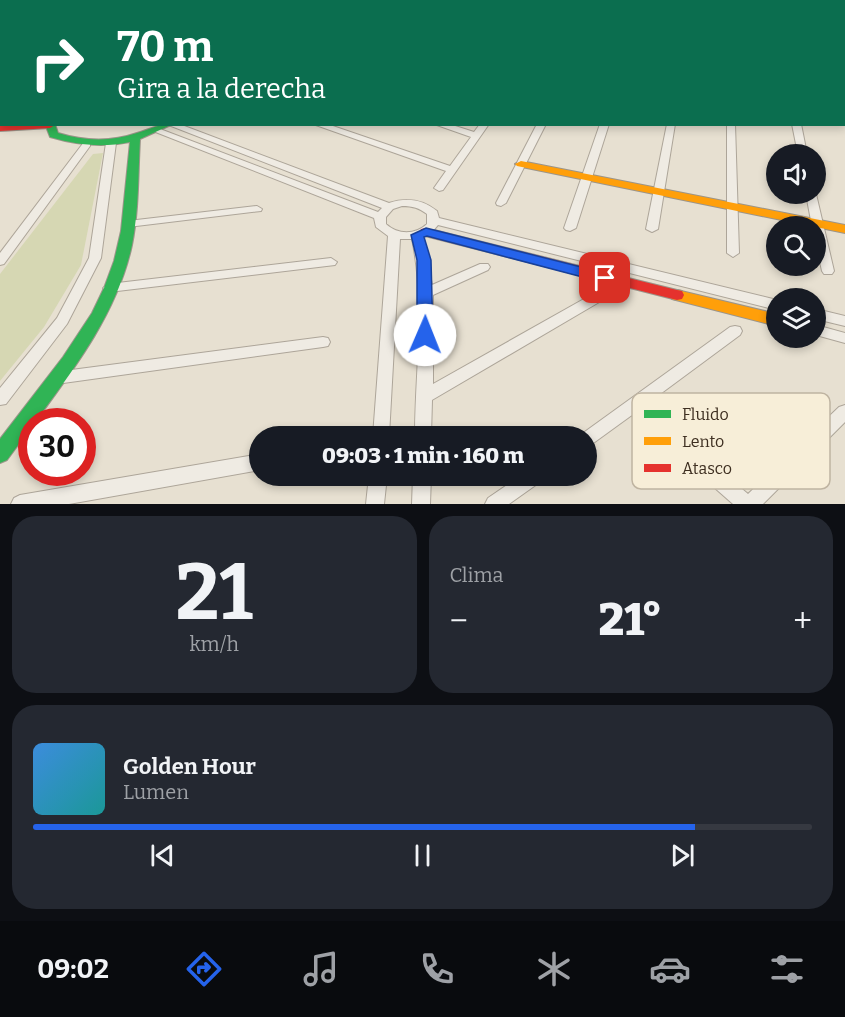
<!DOCTYPE html>
<html lang="es">
<meta charset="utf-8">
<style>
:root{--surface:#171b24;--page:#242831;--text:#f1f3f6;--muted:#9ea1a6;--line:#363941;--accent:#2563eb}
body{margin:0;font-family:Bitter,serif;background:var(--page);color:var(--text);height:100vh;display:flex;flex-direction:column;font-size:22px;white-space:nowrap}
*{box-sizing:border-box;margin:0}
p{font-size:20px;color:var(--muted)}
.icon{flex:none;width:33px;height:33px;fill:none;stroke:currentColor;stroke-width:2;stroke-linecap:round;stroke-linejoin:round}
.map{position:relative;height:504px;overflow:hidden}
.sheet{display:flex;flex-direction:column;gap:12px;padding:12px;background:#0d0f14;flex:1}
.sheet>*{flex:none}
.banner{position:absolute;left:0px;top:0px;width:846px;height:126px;box-shadow:0 3px 9px #0003;background:#0b6e4f;color:#fff;overflow:hidden}
.buttons{position:absolute;left:766px;top:144px;display:grid;gap:12px}
.buttons a{display:grid;place-items:center;width:60px;height:60px;border-radius:50%;background:var(--surface);box-shadow:0 3px 9px #0003;font-size:30px}
.speed{position:absolute;left:18px;top:408px;display:flex;gap:12px;font-size:30px;font-weight:700;text-align:center}
.speed>*{display:grid;place-content:center;width:78px;height:78px;border-radius:50%;background:var(--surface);box-shadow:0 3px 9px #0003;line-height:1}
.speed .limit{border:9px solid #d22;background:#fff;color:#111}
.pin{position:absolute;display:grid;place-items:center;width:51px;height:51px;color:#fff;margin:-26px;border-radius:12px;box-shadow:0 3px 9px #0006}
.me{position:absolute;width:66px;margin:-33px;rotate:1deg;stroke-linejoin:round;filter:drop-shadow(0 0 4px #0008)}
.turn{display:flex;align-items:center;gap:21px;height:126px;padding:0 18px;font-size:27px}
.turn .icon{width:78px;height:78px;stroke-width:2.5}
.turn b{display:block;font-size:42px;line-height:51px}
.big{font-size:45px;font-weight:800;line-height:1.1}
.sheet .widget{flex:1;display:flex;flex-direction:column;justify-content:center;gap:9px;min-width:0;padding:0 21px;border-radius:24px;background:var(--page)}
.sheet .dial{align-items:center;gap:0}
.dial b{font-size:78px;line-height:1}
.song{display:flex;align-items:center;gap:18px}
.cover{width:72px;height:72px;border-radius:9px;background:linear-gradient(135deg,hsl(210 70% 55%),hsl(180 70% 35%))}
.played{height:6px;border-radius:3px;background:linear-gradient(90deg,var(--accent) 85%,var(--line) 85%)}
.keys{display:flex;justify-content:space-around;direction:ltr}
.heat{display:flex;justify-content:space-between;align-items:center;font-size:33px;direction:ltr}
.sheet .tiles{flex:1;display:grid;gap:12px;grid-template-columns:1fr 1fr}
.widget:last-child{grid-column:span 2}
.trip{position:absolute;left:249px;top:426px;width:348px;height:60px;border-radius:30px;background:var(--surface);box-shadow:0 3px 9px #0003;font-weight:800;line-height:60px;text-align:center}
.tabs{display:flex;height:96px;justify-content:space-around;align-items:center;background:#090b0e;color:var(--muted)}
.tabs .icon{width:42px;height:42px}
.tabs .current{color:var(--accent)}
.tabs b{font-size:27px;color:var(--text)}
.map>svg:first-child{display:block}
.green{fill:#d6d7b3}
.lines{fill:none;stroke-linecap:round;stroke-linejoin:round}
.street-casing{stroke:#ada599;stroke-width:2}
.fast-casing{stroke:#9c958a;stroke-width:2}
.slow-casing{stroke:#9c958a;stroke-width:2}
.jam-casing{stroke:#9c958a;stroke-width:2}
.street{fill:#efebe3;fill-rule:evenodd}
.fast{fill:#30b455;fill-rule:evenodd}
.slow{fill:#ff9f0a;fill-rule:evenodd}
.jam{fill:#e5322d;fill-rule:evenodd}
.route{fill:#2563eb;stroke:#184099;stroke-width:1.5}
.key{fill:#f7eed8;stroke:#bfb4a1;stroke-width:1.5}
.key-label{font-size:16px;fill:#3d2e20}
</style>
<div class="map">
<svg width="845" height="504" viewBox="0 0 845 504">
<rect width="100%" height="100%" fill="#e7e0d1"/>
<path class="green" d="M103,153L81,265L44,327L0,381V274L93,154Z"/>
<g class="lines">
<g class="street-casing">
<path id="street" d="M6,0H12L4,2Z
M37,0H43L36,2Z
M71,0H85L66,2Z
M141,0H147V2H141Z
M168,0H181L163,2Z
M265,0H278L260,2Z
M298,0H305L296,2Z
M364,0L376,2H366Z
M466,0H472L464,2Z
M509,0H515L508,2Z
M532,0H539L541,2H533Z
M562,0H568L561,2Z
M644,0H650V2H644Z
M827,0H834L836,2H828Z
M0,50H2V54H0Z
M0,69H2V73H0Z
M844,81H845V85H844Z
M0,92H2V96H0Z
M844,106H845V112H844Z
M166,124H179L389,203C407,197 422,199 437,211L439,218L777,300V310L438,225L432,232L423,237L432,285L480,264H488L490,267L488,270L433,295V384L591,295H601L603,298L601,301L432,400L431,436H415C415,370 426,306 412,239H400L389,436H373L388,236L376,227L374,218L153,131L157,128L160,129L378,212L382,208ZM402,206C413,206 419,208 427,214V224C415,235 398,235 386,224V217L393,209Z
M313,124H327L450,166L471,137L434,124H449L474,132L480,124H489L443,190L439,191L434,188L446,171Z
M537,124H546L506,203L501,206L497,205L496,203Z
M600,124H609L576,228L570,231L566,230L564,228Z
M667,124H675L658,229L652,232L646,229Z
M727,124H735L739,253L733,257L727,253Z
M792,124H801L807,154H798Z
M111,140L116,143L101,258L67,324L6,404L0,405V388L57,318L89,258L106,143Z
M87,141L90,142V146L4,264L0,265V253L84,142Z
M806,194H816L834,271L832,274H824L822,271L816,243V226H812Z
M257,206L262,209L261,211L128,227L122,224L128,221Z
M331,258L337,262L335,265L109,292L103,288L109,284Z
M816,309L845,316V326L816,319Z
M816,325L845,333V343L816,335Z
M735,326L740,327L742,331L740,335L644,406L748,494L839,407L845,405V422L763,504H733L632,415L592,444L586,446V436H579L730,327Z
M323,337L328,338L330,342L328,346L323,347L56,384L51,382L48,378L51,374L56,372Z
M260,454V470L69,504H11L14,498L20,495Z
M369,476H387L384,504H366Z
M413,476H431L430,504H412Z
M520,476H543L540,482L509,504H485L488,498Z"/>
</g>
<g class="fast-casing">
<path id="fast" d="M45,124H55L58,133C84,141 111,142 137,133C150,129 159,124 173,124L140,139C138,174 139,210 132,245C118,311 75,368 35,422H32V426L7,460L0,463V439L63,357L92,313L104,288L114,261L121,231L130,142C102,148 77,145 50,137Z"/>
</g>
<g class="slow-casing">
<path id="slow" d="M521,161L845,225V233L517,166L515,164Z
M677,290L777,314V326L672,299L670,295L672,291Z"/>
</g>
<g class="jam-casing">
<path id="jam" d="M603,0H609L602,2Z
M0,125L55,124V125L50,128L0,131Z
M426,228L677,290L682,291L684,295L682,299L677,300L421,235L420,232L421,229Z"/>
</g>
<use href="#street" class="street"/>
<use href="#fast" class="fast"/>
<use href="#slow" class="slow"/>
<use href="#jam" class="jam"/>
</g>
<path class="route" d="M426,228L605,273L612,278L605,283L427,236L424,237L431,260L433,335L425,341L417,335V260L411,235Z"/>
<rect x="632" y="393" width="198" height="96" rx="9" class="key"/>
<rect x="644" y="410" width="27" height="8" fill="#30b455"/>
<rect x="644" y="437" width="27" height="8" fill="#ff9f0a"/>
<rect x="644" y="464" width="27" height="8" fill="#e5322d"/>
<g class="key-label">
<text x="682" y="420">Fluido</text>
<text x="682" y="447">Lento</text>
<text x="682" y="474">Atasco</text>
</g>
</svg>
<div class="buttons">
<a><svg class="icon" aria-label="sound" viewBox="0 0 24 24"><path d="M4 9h4l5-4v14l-5-4H4zM17 9q2 3 0 6"/></svg></a>
<a><svg class="icon" aria-label="search" viewBox="0 0 24 24"><circle cx="10" cy="10" r="6"/><path d="M15 15l6 6"/></svg></a>
<a><svg class="icon" aria-label="layers" viewBox="0 0 24 24"><path d="M12 4l9 5-9 5-9-5zM3 14l9 5 9-5"/></svg></a>
</div>
<div class="speed"><div class="limit">30</div></div>
<div class="pin" style="left:605px;top:278px;background:#d93025"><svg class="icon" aria-label="arrive" viewBox="0 0 24 24"><path d="M6 21V4h12l-3 4 3 4H6"/></svg></div>
<svg class="me" style="left:425px;top:335px" viewBox="-20 -20 40 40"><circle r="19" fill="#fff"/><path d="M0-13L10 11 0 6-10 11z" fill="#2563eb"/></svg>
<div class="trip">09:03 · 1 min · 160 m</div>
<div class="banner">
<div class="turn"><svg class="icon" aria-label="right" viewBox="0 0 24 24"><path d="M7 20v-9h11M14 6l5 5-5 5"/></svg><div><b>70 m</b>Gira a la derecha</div></div>
</div>
</div>
<section class="sheet">
<div class="tiles">
<div class="widget dial"><b>21</b><p>km/h</p></div>
<div class="widget"><p>Clima</p>
<div class="heat"><a>−</a><b class="big">21°</b><a>+</a></div>
</div>
<div class="widget">
<div class="song"><i class="cover"></i><div><b>Golden Hour</b><p>Lumen</p></div></div>
<div class="played"></div>
<div class="keys"><svg class="icon" aria-label="previous" viewBox="0 0 24 24"><path d="M18 5L8 12l10 7zM5 5v14"/></svg><svg class="icon" aria-label="pause" viewBox="0 0 24 24"><path d="M8 5v14M16 5v14"/></svg><svg class="icon" aria-label="next" viewBox="0 0 24 24"><path d="M6 5l10 7-10 7zM19 5v14"/></svg></div>
</div>
</div>
</section>
<nav class="tabs">
<b>09:02</b>
<svg class="icon current" aria-label="directions" viewBox="0 0 24 24"><path d="M12 3l9 9-9 9-9-9zM9 14v-3h6M13 9l2 2-2 2"/></svg>
<svg class="icon" aria-label="music" viewBox="0 0 24 24"><path d="M9 18V5l10-2v13"/><circle cx="6" cy="18" r="3"/><circle cx="16" cy="16" r="3"/></svg>
<svg class="icon" aria-label="phone" viewBox="0 0 24 24"><path d="M5 4h4l2 5-3 2q2 4 5 5l2-3 5 2v4C11 20 4 13 5 4z"/></svg>
<svg class="icon" aria-label="climate" viewBox="0 0 24 24"><path d="M12 3v18M4 7l16 10M4 17L20 7"/></svg>
<svg class="icon" aria-label="car" viewBox="0 0 24 24"><path d="M5 17H2v-5l4-1 3-4h7l3 4 3 1v5h-3M9 17h6M6 11h13"/><circle cx="7" cy="17" r="2"/><circle cx="17" cy="17" r="2"/></svg>
<svg class="icon" aria-label="filters" viewBox="0 0 24 24"><path d="M4 7h16M4 17h16"/><circle cx="9" cy="7" r="2"/><circle cx="15" cy="17" r="2"/></svg>
</nav>
